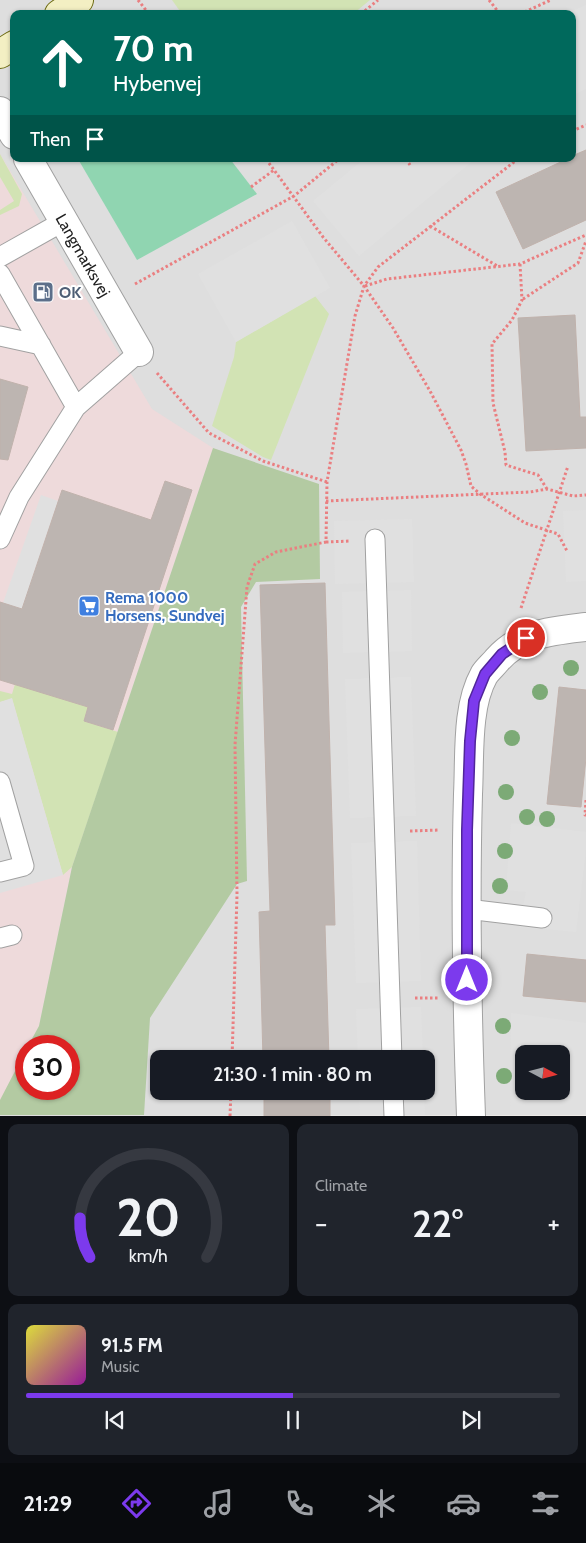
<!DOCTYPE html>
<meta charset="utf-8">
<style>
:root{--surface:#171b24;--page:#20242c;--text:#f1f3f6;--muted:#9ea1a6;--line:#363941;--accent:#7c3aed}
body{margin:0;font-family:Cabin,sans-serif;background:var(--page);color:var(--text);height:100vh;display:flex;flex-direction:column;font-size:19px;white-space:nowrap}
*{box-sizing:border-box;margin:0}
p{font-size:16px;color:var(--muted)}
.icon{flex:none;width:28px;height:28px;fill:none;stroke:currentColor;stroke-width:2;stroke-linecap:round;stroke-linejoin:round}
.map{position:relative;height:1116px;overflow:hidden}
.sheet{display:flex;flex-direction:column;gap:8px;padding:8px;background:#0d0f14;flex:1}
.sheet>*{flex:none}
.banner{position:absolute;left:10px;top:10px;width:566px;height:152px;border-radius:10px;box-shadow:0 1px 4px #0004;background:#00695c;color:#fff;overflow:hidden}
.needle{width:32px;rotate:97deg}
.fabs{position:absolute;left:515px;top:1045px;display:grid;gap:10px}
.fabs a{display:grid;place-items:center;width:55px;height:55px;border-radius:10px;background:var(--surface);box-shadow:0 1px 4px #0004;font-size:25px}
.speed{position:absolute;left:15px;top:1035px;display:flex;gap:10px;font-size:25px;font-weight:700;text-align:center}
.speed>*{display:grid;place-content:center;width:65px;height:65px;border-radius:50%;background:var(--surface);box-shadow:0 1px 4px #0004;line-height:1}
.speed .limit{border:8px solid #d22;background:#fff;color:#111}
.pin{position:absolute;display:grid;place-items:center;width:42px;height:42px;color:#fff;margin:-21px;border:2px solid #fff;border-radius:50%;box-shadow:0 1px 5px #0007}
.me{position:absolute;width:55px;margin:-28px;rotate:0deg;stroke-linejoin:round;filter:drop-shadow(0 0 4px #0008)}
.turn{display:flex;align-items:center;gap:18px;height:105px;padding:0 20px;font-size:22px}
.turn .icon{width:65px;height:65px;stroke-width:2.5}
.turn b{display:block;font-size:35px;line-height:42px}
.then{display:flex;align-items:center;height:48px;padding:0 20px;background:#0003;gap:10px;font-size:19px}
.big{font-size:38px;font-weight:600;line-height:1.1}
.sheet .card{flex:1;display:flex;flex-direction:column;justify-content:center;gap:8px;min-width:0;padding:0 18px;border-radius:10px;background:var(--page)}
.sheet .dial{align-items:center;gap:0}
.dial svg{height:130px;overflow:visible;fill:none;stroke:var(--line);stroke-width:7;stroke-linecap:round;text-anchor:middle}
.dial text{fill:var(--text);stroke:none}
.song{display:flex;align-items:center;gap:15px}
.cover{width:60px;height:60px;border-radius:8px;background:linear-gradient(135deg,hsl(60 70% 55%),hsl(300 70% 35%))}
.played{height:5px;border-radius:2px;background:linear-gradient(90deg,var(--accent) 50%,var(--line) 50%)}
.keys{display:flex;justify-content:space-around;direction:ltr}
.heat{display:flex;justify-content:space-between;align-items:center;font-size:28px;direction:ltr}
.sheet .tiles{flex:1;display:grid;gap:8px;grid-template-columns:1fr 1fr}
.card:last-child{grid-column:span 2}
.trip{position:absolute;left:150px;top:1050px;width:285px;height:50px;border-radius:10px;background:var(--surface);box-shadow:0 1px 4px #0004;font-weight:600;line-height:50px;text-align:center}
.tabs{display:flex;height:80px;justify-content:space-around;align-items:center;background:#090b0e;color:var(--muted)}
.tabs .icon{width:35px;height:35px}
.tabs .active{color:var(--accent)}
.tabs b{font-size:22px;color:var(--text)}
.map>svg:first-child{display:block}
.residential{fill:#dedede;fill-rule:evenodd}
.commercial{fill:#eedadb}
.grass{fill:#d2e3b4}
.forest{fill:#b3caa2}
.pitch{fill:#90d5b1}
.parking{fill:#e0e0e0;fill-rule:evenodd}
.building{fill:#bdb5b1;stroke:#c0b2ac}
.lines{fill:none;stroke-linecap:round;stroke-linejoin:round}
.service-casing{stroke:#a1a1a1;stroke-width:21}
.minor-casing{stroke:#a1a1a1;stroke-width:30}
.secondary-casing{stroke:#6d6b12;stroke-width:30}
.path{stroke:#ea7f81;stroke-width:3;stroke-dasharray:2.5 2.5;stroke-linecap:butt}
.service{stroke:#fff;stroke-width:19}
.minor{stroke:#fff;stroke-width:28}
.secondary{stroke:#f3efc3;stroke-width:28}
.tree{fill:#7caa76}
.route-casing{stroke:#51269a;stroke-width:12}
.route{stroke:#7c3aed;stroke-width:9}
.labels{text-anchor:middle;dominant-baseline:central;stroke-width:4;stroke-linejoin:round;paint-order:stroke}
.street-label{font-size:16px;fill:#202020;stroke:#fff}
.service-label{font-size:16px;font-weight:bold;fill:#4e5e75;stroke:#fff;text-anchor:start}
.shop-label{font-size:16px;font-weight:bold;fill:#366cbe;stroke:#fff;text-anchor:start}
</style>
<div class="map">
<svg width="586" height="1116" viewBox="0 0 586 1116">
<rect width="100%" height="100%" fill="#f0ece8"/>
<path class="residential" d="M0,0H586V1115L0,1116ZM14,14H572V159H14ZM26,1046H69V1089H26ZM524,1054H561V1091H524ZM159,1059H426V1091H159Z"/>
<path class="commercial" d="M0,154L152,409L213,448L72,867L39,1026L28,1046H26V1051L0,1103Z"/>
<path class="grass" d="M172,0H370L353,14H182Z
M0,154L22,194L19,206L0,215V210L14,201L0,177Z
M315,296L329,314L271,460L263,457L212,426L234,357L236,342Z
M15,684L88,707L84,721L118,732L72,867L63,875L12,699L0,702V691L12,694Z"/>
<path class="forest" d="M213,448L319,484L320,579L256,582L241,607L247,881L237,884L150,1018L144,1115H0V1100L26,1050V1089H69V1046H28L39,1026L72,867Z"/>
<path class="pitch" d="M78,159H230L257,194L137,260Z"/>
<path class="parking" d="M586,5V89L573,95L572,14H566Z
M364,159H475L359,256L313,201Z
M292,221L330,288L236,342L198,274Z
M41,495L58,501L22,609L3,603Z
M586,510V581L566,582L563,511Z
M412,519L414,582L335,584L334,521Z
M411,590L412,651L343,653L342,592Z
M411,677L416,816L350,818L345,679Z
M12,698L63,875L0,893V702Z
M511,823L586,832V850L576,932L519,927L526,892L506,890Z
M417,841L421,981L356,983L351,843Z
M421,1007L423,1059H358L356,1009Z
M511,1013L586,1023V1115H510ZM524,1054H561V1091H524Z
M359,1091H424L425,1115H360Z"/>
<path class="building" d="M586,150V220L523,249L496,192L567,159H572V156Z
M575,315L580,417H586V448L526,451L518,318Z
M0,379L28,387L8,460L0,459Z
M165,481L192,490L113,730L84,721L88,707L0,680V602L22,609L62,490L151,520Z
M325,583L335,925H325L329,1059H263L259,912L270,911L260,585Z
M559,687L586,690V758L581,807L547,804Z
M527,954L586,960V1002L523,996Z
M264,1091H330V1116H264Z"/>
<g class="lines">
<g class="service-casing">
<path id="service" d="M0,257L64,221
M0,274L76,407
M0,336L41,345
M0,539L19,497L76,407L139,352
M375,539L392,1059
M0,782L24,866L0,872
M467,909L542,918
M0,938L12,935
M393,1091L394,1116"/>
</g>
<g class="minor-casing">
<g id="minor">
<path d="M0,111L14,135"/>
<path id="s1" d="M28,159L139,352"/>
<path d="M471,1116C467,1008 465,901 468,794C470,757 466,707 484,675C487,670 493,665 497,660C521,633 552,631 586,627"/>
</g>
</g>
<g class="secondary-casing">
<path id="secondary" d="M59,14L79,0
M0,54L14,45"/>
</g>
<path class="path" d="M138,0L149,14
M489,0L500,14
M361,14L378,0
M520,14L551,0
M572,131L586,125
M266,159L323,237L364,286L393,328L430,391L461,450L466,464L471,486L480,494L525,523L558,534L567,551
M406,159L410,165
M251,187L274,170
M430,226L499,267
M520,264L522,300L512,320L492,344L493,403L505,452L506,465L538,475L547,489
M135,284L294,196L339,159
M365,286L387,279L520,264L586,235
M523,299L578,263L586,241
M157,373L209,433L263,461L327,482
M326,501L530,492L547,489L573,496L586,495
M326,542L351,541
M521,608L568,466
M586,800L585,815H586
M410,831L439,830
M415,998H439
M232,1059L237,895L235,745L247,587L255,564L276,552L326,542L327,482L355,316L364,286L378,267L518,159
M230,1116L231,1091"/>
<use href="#service" class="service"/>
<use href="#minor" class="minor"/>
<use href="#secondary" class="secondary"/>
</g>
<g class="tree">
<circle cx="571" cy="668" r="8"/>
<circle cx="540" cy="692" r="8"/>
<circle cx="512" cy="738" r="8"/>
<circle cx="506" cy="792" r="8"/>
<circle cx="527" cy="817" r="8"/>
<circle cx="547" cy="819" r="8"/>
<circle cx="505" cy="851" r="8"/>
<circle cx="500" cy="886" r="8"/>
<circle cx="503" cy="1026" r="8"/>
<circle cx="504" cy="1076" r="8"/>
</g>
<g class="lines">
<g class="route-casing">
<path id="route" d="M467,980V830L470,741L474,701L485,674L502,654L526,638"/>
</g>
<use href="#route" class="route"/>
</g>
<defs>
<g id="fuel-square" transform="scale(1.125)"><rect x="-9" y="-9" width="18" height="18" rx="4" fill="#5c6f8a" stroke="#fff"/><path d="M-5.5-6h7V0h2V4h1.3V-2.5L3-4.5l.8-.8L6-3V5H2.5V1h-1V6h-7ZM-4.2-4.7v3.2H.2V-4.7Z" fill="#fff"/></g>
<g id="supermarket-square" transform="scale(1.125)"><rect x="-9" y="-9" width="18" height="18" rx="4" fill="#3f7fe0" stroke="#fff"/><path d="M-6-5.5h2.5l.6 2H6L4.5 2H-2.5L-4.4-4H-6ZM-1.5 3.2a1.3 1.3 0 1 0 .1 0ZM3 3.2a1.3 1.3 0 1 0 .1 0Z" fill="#fff"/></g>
</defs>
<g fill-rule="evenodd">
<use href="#fuel-square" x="43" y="292"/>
<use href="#supermarket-square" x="89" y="606"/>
</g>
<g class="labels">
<g class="street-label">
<text stroke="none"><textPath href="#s1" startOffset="111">Langmarksvej</textPath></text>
</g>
<g class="service-label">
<text x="59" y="292">OK</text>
</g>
<g class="shop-label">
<text x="105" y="597">Rema 1000<tspan x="105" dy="18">Horsens, Sundvej</tspan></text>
</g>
</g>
</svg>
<div class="fabs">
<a><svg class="needle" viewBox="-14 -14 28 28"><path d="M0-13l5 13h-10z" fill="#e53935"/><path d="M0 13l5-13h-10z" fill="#9ea1a6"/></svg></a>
</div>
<div class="speed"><div class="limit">30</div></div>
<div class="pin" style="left:526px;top:638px;background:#d93025"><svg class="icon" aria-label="arrive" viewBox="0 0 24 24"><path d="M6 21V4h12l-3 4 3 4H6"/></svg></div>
<svg class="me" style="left:467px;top:980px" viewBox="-20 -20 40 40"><circle r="17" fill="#7c3aed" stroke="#fff" stroke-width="3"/><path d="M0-11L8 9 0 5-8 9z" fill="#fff"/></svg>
<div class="trip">21:30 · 1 min · 80 m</div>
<div class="banner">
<div class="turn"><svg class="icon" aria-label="ahead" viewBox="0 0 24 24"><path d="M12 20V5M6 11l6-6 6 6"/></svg><div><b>70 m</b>Hybenvej</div></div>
<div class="then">Then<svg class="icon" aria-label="arrive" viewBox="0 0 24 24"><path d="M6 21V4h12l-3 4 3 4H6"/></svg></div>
</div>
</div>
<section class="sheet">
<div class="tiles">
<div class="card dial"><svg viewBox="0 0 100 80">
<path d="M14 69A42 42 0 1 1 86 69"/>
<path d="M14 69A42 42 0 0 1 8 45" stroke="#7c3aed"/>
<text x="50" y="56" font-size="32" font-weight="700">20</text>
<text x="50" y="72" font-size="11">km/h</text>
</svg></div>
<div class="card"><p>Climate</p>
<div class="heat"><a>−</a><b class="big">22°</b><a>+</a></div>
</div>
<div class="card">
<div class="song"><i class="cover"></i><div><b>91.5 FM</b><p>Music</p></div></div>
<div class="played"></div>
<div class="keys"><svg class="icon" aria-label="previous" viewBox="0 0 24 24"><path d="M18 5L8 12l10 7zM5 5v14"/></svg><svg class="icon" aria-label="pause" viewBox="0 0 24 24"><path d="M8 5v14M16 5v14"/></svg><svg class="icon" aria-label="next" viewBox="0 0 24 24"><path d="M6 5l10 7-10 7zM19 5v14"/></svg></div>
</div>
</div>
</section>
<nav class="tabs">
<b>21:29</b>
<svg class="icon active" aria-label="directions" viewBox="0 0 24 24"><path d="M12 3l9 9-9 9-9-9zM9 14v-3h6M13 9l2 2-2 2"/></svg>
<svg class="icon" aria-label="music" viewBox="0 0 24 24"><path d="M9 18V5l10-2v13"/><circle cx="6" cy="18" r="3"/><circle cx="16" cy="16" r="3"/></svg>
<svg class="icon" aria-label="phone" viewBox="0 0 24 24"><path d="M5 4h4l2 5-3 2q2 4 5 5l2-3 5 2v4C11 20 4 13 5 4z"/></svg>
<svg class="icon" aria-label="climate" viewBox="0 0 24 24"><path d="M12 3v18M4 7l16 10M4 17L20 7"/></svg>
<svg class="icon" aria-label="car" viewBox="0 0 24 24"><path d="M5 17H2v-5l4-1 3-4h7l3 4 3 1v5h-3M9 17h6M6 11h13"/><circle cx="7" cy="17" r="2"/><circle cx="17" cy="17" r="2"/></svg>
<svg class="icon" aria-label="filters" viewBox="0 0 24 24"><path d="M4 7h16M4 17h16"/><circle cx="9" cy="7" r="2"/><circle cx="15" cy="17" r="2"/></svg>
</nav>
